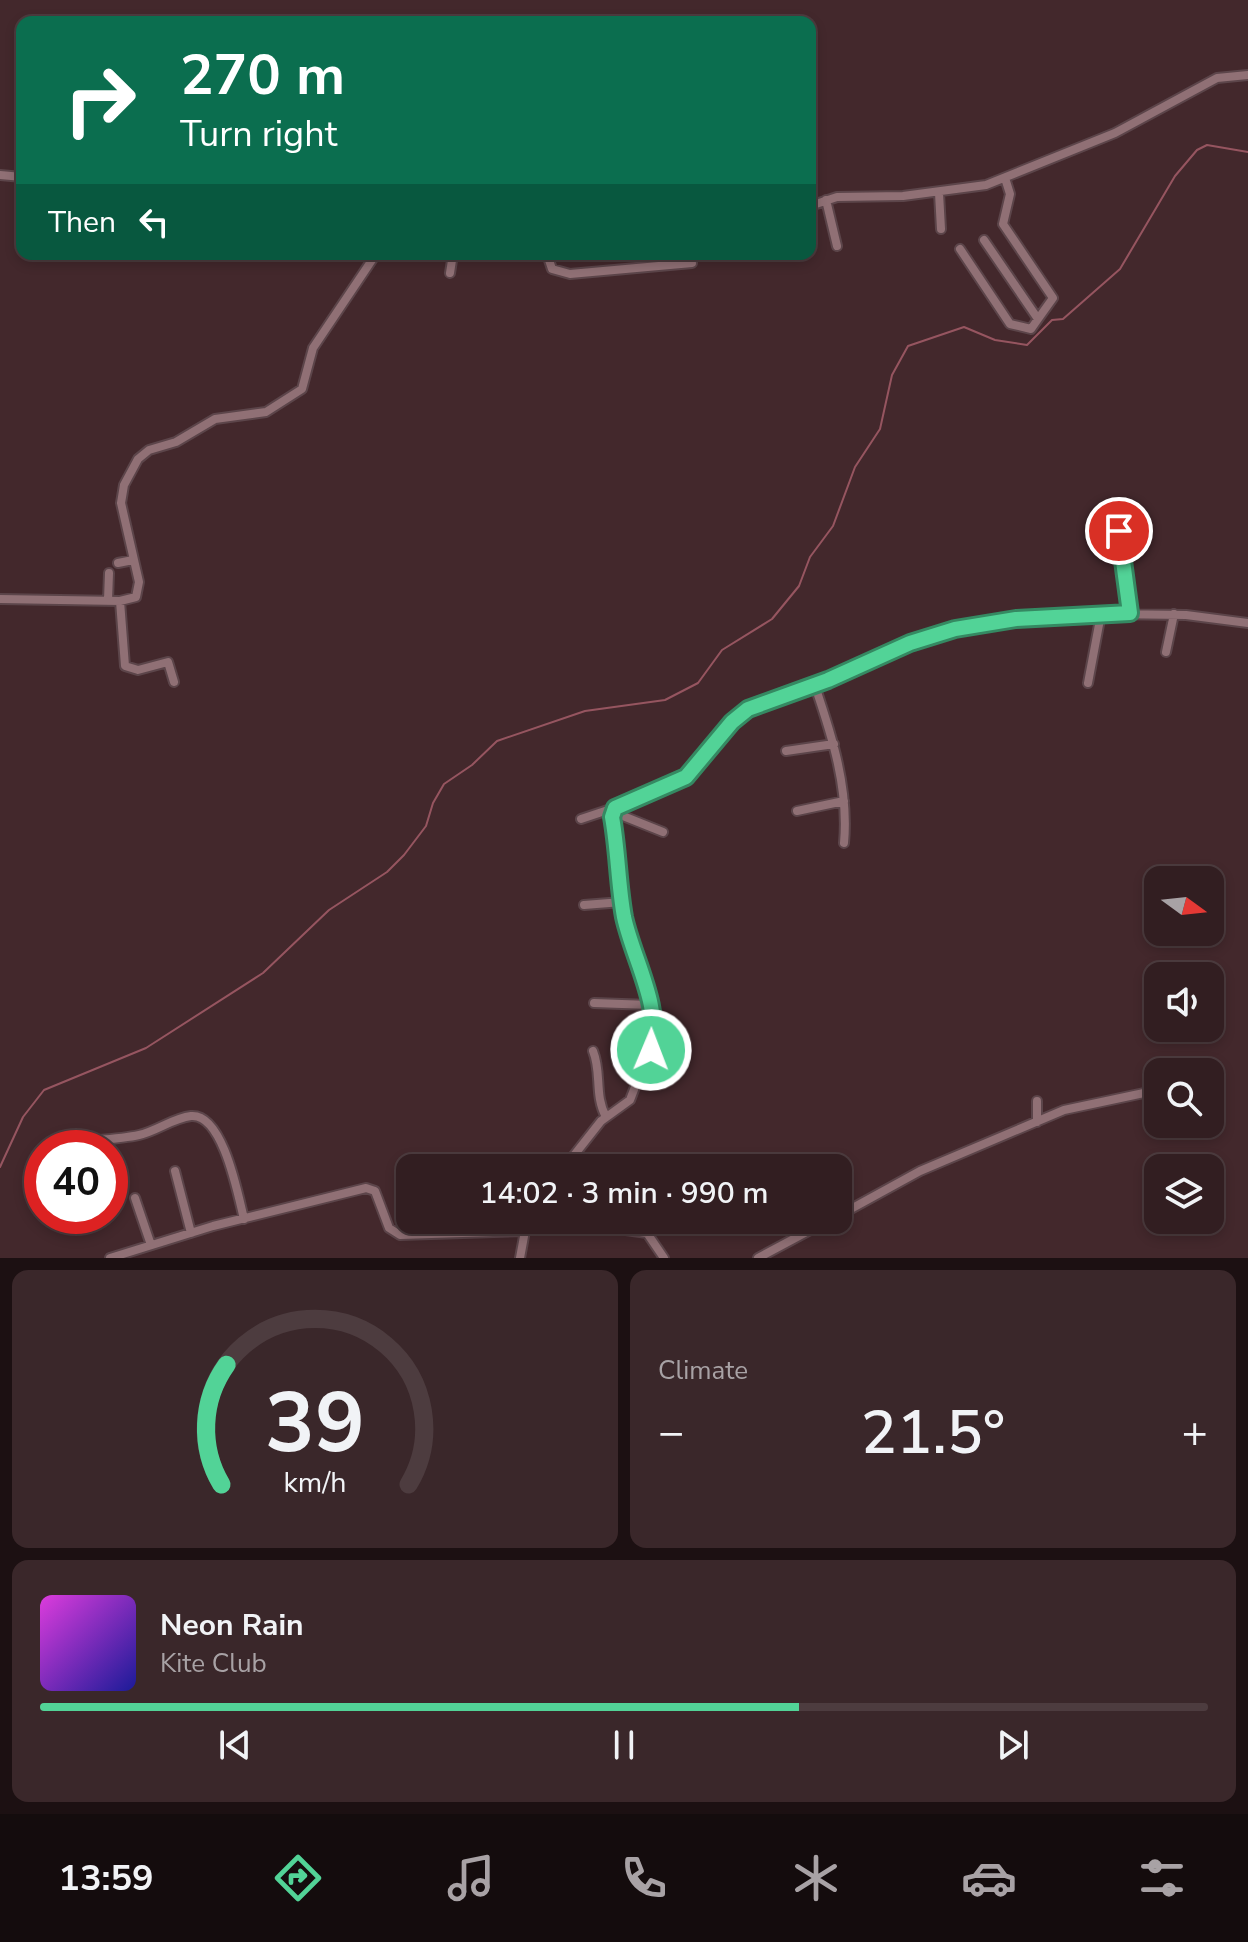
<!DOCTYPE html>
<meta charset="utf-8">
<style>
:root{--surface:#321e21;--page:#3a272a;--text:#f1f3f6;--muted:#a8a2a5;--line:#4d3c3f;--accent:#52d397}
body{margin:0;font-family:"Nunito Sans",sans-serif;background:var(--page);color:var(--text);height:100vh;display:flex;flex-direction:column;font-size:30px;white-space:nowrap}
*{box-sizing:border-box;margin:0}
p{font-size:26px;color:var(--muted)}
.icon{flex:none;width:44px;height:44px;fill:none;stroke:currentColor;stroke-width:2;stroke-linecap:round;stroke-linejoin:round}
.map{position:relative;height:1258px;overflow:hidden}
.panel{display:flex;flex-direction:column;gap:12px;padding:12px;background:#1c1012;flex:1}
.panel>*{flex:none}
.banner{position:absolute;left:16px;top:16px;width:800px;height:244px;border-radius:16px;box-shadow:0 4px 12px #0003,0 0 0 2px var(--line);background:#0b6e4f;color:#fff;overflow:hidden}
.needle{width:52px;rotate:105deg}
.buttons{position:absolute;left:1144px;top:866px;display:grid;gap:16px}
.buttons a{display:grid;place-items:center;width:80px;height:80px;border-radius:16px;background:var(--surface);box-shadow:0 4px 12px #0003,0 0 0 2px var(--line);font-size:40px}
.speed{position:absolute;left:24px;top:1130px;display:flex;gap:16px;font-size:40px;font-weight:700;text-align:center}
.speed>*{display:grid;place-content:center;width:104px;height:104px;border-radius:50%;background:var(--surface);box-shadow:0 4px 12px #0003,0 0 0 2px var(--line);line-height:1}
.speed .limit{border:12px solid #d22;background:#fff;color:#111}
.pin{position:absolute;display:grid;place-items:center;width:68px;height:68px;color:#fff;margin:-34px;border:4px solid #fff;border-radius:50%;box-shadow:0 2px 8px #0007}
.me{position:absolute;width:88px;margin:-44px;rotate:1deg;stroke-linejoin:round;filter:drop-shadow(0 0 6px #0008)}
.turn{display:flex;align-items:center;gap:28px;height:168px;padding:0 32px;font-size:36px}
.turn .icon{width:104px;height:104px;stroke-width:2.5}
.turn b{display:block;font-size:56px;line-height:68px}
.then{display:flex;align-items:center;height:76px;padding:0 32px;background:#0003;gap:16px;font-size:30px}
.big{font-size:60px;font-weight:600;line-height:1.1}
.panel .card{flex:1;display:flex;flex-direction:column;justify-content:center;gap:12px;min-width:0;padding:0 28px;border-radius:16px;background:var(--page)}
.panel .dial{align-items:center;gap:0}
.dial svg{height:208px;overflow:visible;fill:none;stroke:var(--line);stroke-width:7;stroke-linecap:round;text-anchor:middle}
.dial text{fill:var(--text);stroke:none}
.song{display:flex;align-items:center;gap:24px}
.cover{width:96px;height:96px;border-radius:12px;background:linear-gradient(135deg,hsl(300 70% 55%),hsl(240 70% 35%))}
.played{height:8px;border-radius:4px;background:linear-gradient(90deg,var(--accent) 65%,var(--line) 65%)}
.keys{display:flex;justify-content:space-around;direction:ltr}
.heat{display:flex;justify-content:space-between;align-items:center;font-size:44px;direction:ltr}
.panel .tiles{flex:1;display:grid;gap:12px;grid-template-columns:1fr 1fr}
.card:last-child{grid-column:span 2}
.trip{position:absolute;left:396px;top:1154px;width:456px;height:80px;border-radius:16px;background:var(--surface);box-shadow:0 4px 12px #0003,0 0 0 2px var(--line);font-weight:600;line-height:80px;text-align:center}
.menu{display:flex;height:128px;justify-content:space-around;align-items:center;background:#140c0d;color:var(--muted)}
.menu .icon{width:56px;height:56px}
.menu .current{color:var(--accent)}
.menu b{font-size:36px;color:var(--text)}
.map>svg:first-child{display:block}
.lines{fill:none;stroke-linecap:round;stroke-linejoin:round}
.stream{stroke:#965560;stroke-width:2}
.minor-casing{stroke:#5c454a;stroke-width:12}
.minor{stroke:#907075;stroke-width:8}
.route-casing{stroke:#358962;stroke-width:20}
.route{stroke:#52d397;stroke-width:14}
</style>
<div class="map">
<svg width="1248" height="1258" viewBox="0 0 1248 1258">
<rect width="100%" height="100%" fill="#43282c"/>
<g class="lines">
<path class="stream" d="M0,1167L23,1117L44,1090L146,1048L263,973L329,910L387,872L404,855L426,826L433,803L444,784L472,765L497,741L585,711L665,700L698,683L722,650L772,619L799,586L810,557L833,526L855,467L880,429L892,375L908,346L964,327L995,340L1027,345L1052,320L1063,319L1120,269L1175,176L1197,150L1207,145L1248,152"/>
<g class="minor-casing">
<path id="minor" d="M0,175L22,177
M939,193L941,229
M826,200L837,246
M810,206L837,197L903,196L986,185L1115,133L1217,78L1248,75
M984,240L1038,319L1053,298L1003,224L1010,194L1005,178
M960,249L1010,324L1031,329L1038,319
M547,254L552,269L570,274L692,263
M450,273L453,254
M1119,531L1130,613
M118,563L133,560
M0,599L120,601L136,597L139,582L121,503L124,485L138,459L149,450L176,442L215,419L266,412L302,389L313,348L376,254
M108,600L109,573
M120,601L125,666L138,670L168,662L174,682
M1166,652L1174,614
M1088,683L1101,614
M815,686C832,736 849,789 844,843
M786,751L834,744
M797,811L844,801
M613,812L663,832
M581,819L614,808
M584,905L622,902
M594,1003L650,1005
M593,1051C602,1073 594,1095 606,1117
M1037,1122V1101
M60,1144C85,1140 117,1140 139,1135C157,1131 173,1118 191,1116C223,1113 238,1195 244,1219
M564,1168L601,1121L630,1100L653,1040L651,1010L625,918L612,817L615,808L686,777L732,722L748,709L820,684L934,634L1036,617L1108,614L1186,615L1248,623
M175,1171L191,1233
M135,1198L151,1245
M838,1216L920,1171L1064,1110L1158,1090
M587,1220L612,1228L647,1233L664,1258
M110,1258L213,1226L366,1188L375,1191L389,1228L400,1235L524,1231L546,1220
M520,1258L527,1220
M758,1258L829,1220"/>
</g>
<use href="#minor" class="minor"/>
</g>
<g class="lines">
<g class="route-casing">
<path id="route" d="M651,1050C662,1006 633,959 624,917C618,884 618,850 612,817L615,808L686,777L732,722L748,709L828,680L910,643L955,629L1016,619L1130,613L1119,531"/>
</g>
<use href="#route" class="route"/>
</g>
</svg>
<div class="buttons">
<a><svg class="needle" viewBox="-14 -14 28 28"><path d="M0-13l5 13h-10z" fill="#e53935"/><path d="M0 13l5-13h-10z" fill="#a8a2a5"/></svg></a>
<a><svg class="icon" aria-label="sound" viewBox="0 0 24 24"><path d="M4 9h4l5-4v14l-5-4H4zM17 9q2 3 0 6"/></svg></a>
<a><svg class="icon" aria-label="search" viewBox="0 0 24 24"><circle cx="10" cy="10" r="6"/><path d="M15 15l6 6"/></svg></a>
<a><svg class="icon" aria-label="layers" viewBox="0 0 24 24"><path d="M12 4l9 5-9 5-9-5zM3 14l9 5 9-5"/></svg></a>
</div>
<div class="speed"><div class="limit">40</div></div>
<div class="pin" style="left:1119px;top:531px;background:#d93025"><svg class="icon" aria-label="arrive" viewBox="0 0 24 24"><path d="M6 21V4h12l-3 4 3 4H6"/></svg></div>
<svg class="me" style="left:651px;top:1050px" viewBox="-20 -20 40 40"><circle r="17" fill="#52d397" stroke="#fff" stroke-width="3"/><path d="M0-11L8 9 0 5-8 9z" fill="#fff"/></svg>
<div class="trip">14:02 · 3 min · 990 m</div>
<div class="banner">
<div class="turn"><svg class="icon" aria-label="right" viewBox="0 0 24 24"><path d="M7 20v-9h11M14 6l5 5-5 5"/></svg><div><b>270 m</b>Turn right</div></div>
<div class="then">Then<svg class="icon" aria-label="left" viewBox="0 0 24 24"><path d="M17 20v-9H6M10 6l-5 5 5 5"/></svg></div>
</div>
</div>
<section class="panel">
<div class="tiles">
<div class="card dial"><svg viewBox="0 0 100 80">
<path d="M14 69A42 42 0 1 1 86 69"/>
<path d="M14 69A42 42 0 0 1 16 23" stroke="#52d397"/>
<text x="50" y="56" font-size="32" font-weight="700">39</text>
<text x="50" y="72" font-size="11">km/h</text>
</svg></div>
<div class="card"><p>Climate</p>
<div class="heat"><a>−</a><b class="big">21.5°</b><a>+</a></div>
</div>
<div class="card">
<div class="song"><i class="cover"></i><div><b>Neon Rain</b><p>Kite Club</p></div></div>
<div class="played"></div>
<div class="keys"><svg class="icon" aria-label="previous" viewBox="0 0 24 24"><path d="M18 5L8 12l10 7zM5 5v14"/></svg><svg class="icon" aria-label="pause" viewBox="0 0 24 24"><path d="M8 5v14M16 5v14"/></svg><svg class="icon" aria-label="next" viewBox="0 0 24 24"><path d="M6 5l10 7-10 7zM19 5v14"/></svg></div>
</div>
</div>
</section>
<nav class="menu">
<b>13:59</b>
<svg class="icon current" aria-label="directions" viewBox="0 0 24 24"><path d="M12 3l9 9-9 9-9-9zM9 14v-3h6M13 9l2 2-2 2"/></svg>
<svg class="icon" aria-label="music" viewBox="0 0 24 24"><path d="M9 18V5l10-2v13"/><circle cx="6" cy="18" r="3"/><circle cx="16" cy="16" r="3"/></svg>
<svg class="icon" aria-label="phone" viewBox="0 0 24 24"><path d="M5 4h4l2 5-3 2q2 4 5 5l2-3 5 2v4C11 20 4 13 5 4z"/></svg>
<svg class="icon" aria-label="climate" viewBox="0 0 24 24"><path d="M12 3v18M4 7l16 10M4 17L20 7"/></svg>
<svg class="icon" aria-label="car" viewBox="0 0 24 24"><path d="M5 17H2v-5l4-1 3-4h7l3 4 3 1v5h-3M9 17h6M6 11h13"/><circle cx="7" cy="17" r="2"/><circle cx="17" cy="17" r="2"/></svg>
<svg class="icon" aria-label="filters" viewBox="0 0 24 24"><path d="M4 7h16M4 17h16"/><circle cx="9" cy="7" r="2"/><circle cx="15" cy="17" r="2"/></svg>
</nav>
